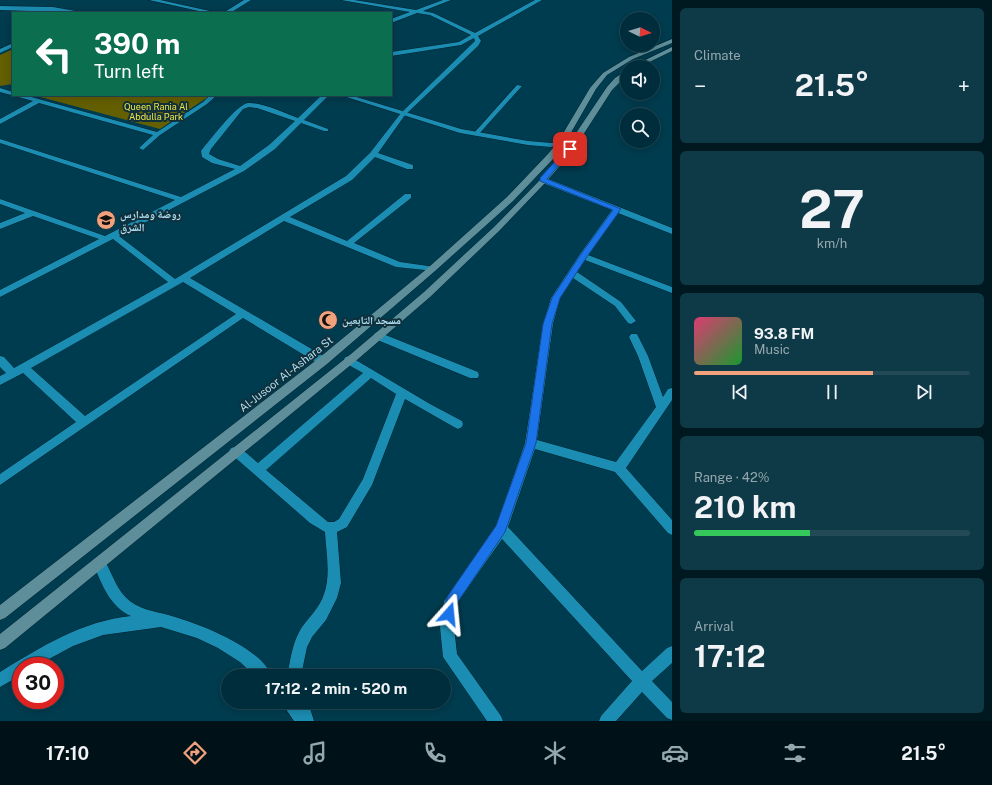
<!DOCTYPE html>
<meta charset="utf-8">
<style>
:root{--surface:#002d3b;--page:#0e3946;--text:#f1f3f6;--muted:#95a8af;--line:#224955;--accent:#f1a17c}
body{margin:0;font-family:"Public Sans","Noto Naskh Arabic",sans-serif;background:var(--page);color:var(--text);height:100vh;display:flex;flex-direction:column;font-size:15px;white-space:nowrap}
*{box-sizing:border-box;margin:0}
p{font-size:13px;color:var(--muted)}
.icon{flex:none;width:22px;height:22px;fill:none;stroke:currentColor;stroke-width:2;stroke-linecap:round;stroke-linejoin:round}
.map{position:relative;flex:1;overflow:hidden}
.side{display:flex;flex-direction:column;gap:8px;padding:8px;background:#001920;width:320px}
.side>*{flex:none}
.hud{position:absolute;left:12px;top:12px;width:380px;height:84px;border-radius:0px;box-shadow:0 2px 10px #0003,0 0 0 1px var(--line);background:#0b6e4f;color:#fff;overflow:hidden}
.needle{width:26px;rotate:95deg}
.buttons{position:absolute;left:620px;top:12px;display:grid;gap:8px}
.buttons a{display:grid;place-items:center;width:40px;height:40px;border-radius:50%;background:var(--surface);box-shadow:0 2px 10px #0003,0 0 0 1px var(--line);font-size:20px}
.speed{position:absolute;left:12px;top:657px;display:flex;gap:8px;font-size:20px;font-weight:700;text-align:center}
.speed>*{display:grid;place-content:center;width:52px;height:52px;border-radius:50%;background:var(--surface);box-shadow:0 2px 10px #0003,0 0 0 1px var(--line);line-height:1}
.speed .limit{border:6px solid #d22;background:#fff;color:#111}
.pin{position:absolute;display:grid;place-items:center;width:34px;height:34px;color:#fff;margin:-17px;border-radius:8px;box-shadow:0 2px 6px #0006}
.me{position:absolute;width:44px;margin:-22px;rotate:18deg;stroke-linejoin:round;filter:drop-shadow(0 0 3px #0008)}
.turn{display:flex;align-items:center;gap:14px;height:84px;padding:0 16px;font-size:18px}
.turn .icon{width:52px;height:52px;stroke-width:2.5}
.turn b{display:block;font-size:28px;line-height:34px}
.big{font-size:30px;font-weight:700;line-height:1.1}
.side .widget{flex:1;display:flex;flex-direction:column;justify-content:center;gap:6px;min-width:0;padding:0 14px;border-radius:6px;background:var(--page)}
.side .dial{align-items:center;gap:0}
.dial b{font-size:52px;line-height:1}
.song{display:flex;align-items:center;gap:12px}
.cover{width:48px;height:48px;border-radius:6px;background:linear-gradient(135deg,hsl(340 70% 55%),hsl(130 70% 35%))}
.played{height:4px;border-radius:2px;background:linear-gradient(90deg,var(--accent) 65%,var(--line) 65%)}
.keys{display:flex;justify-content:space-around;direction:ltr}
.heat{display:flex;justify-content:space-between;align-items:center;font-size:22px;direction:ltr}
.charge{height:6px;border-radius:3px;background:linear-gradient(90deg,#34c759 42%,var(--line) 0)}
.trip{position:absolute;left:221px;top:669px;width:230px;height:40px;border-radius:20px;background:var(--surface);box-shadow:0 2px 10px #0003,0 0 0 1px var(--line);font-weight:700;line-height:40px;text-align:center}
.menu{display:flex;height:64px;justify-content:space-around;align-items:center;background:#001218;color:var(--muted)}
.menu .icon{width:28px;height:28px}
.menu .current{color:var(--accent)}
.menu b{font-size:18px;color:var(--text)}
main{display:flex;flex:1;min-height:0}
.map>svg:first-child{display:block}
.green{fill:#645f00}
.lines{fill:none;stroke-linecap:round;stroke-linejoin:round}
.minor-casing{stroke:#01212d;stroke-width:1}
.tertiary-casing{stroke:#01212d;stroke-width:1}
.secondary-casing{stroke:#01212d;stroke-width:1}
.minor{fill:#1c8db2;fill-rule:evenodd}
.tertiary{fill:#1c8db2;fill-rule:evenodd}
.secondary{fill:#5d8e9a;fill-rule:evenodd}
.route{fill:#1a73e8;stroke:#114b97}
.labels{text-anchor:middle;dominant-baseline:central;stroke-width:4;stroke-linejoin:round;paint-order:stroke}
.far-park-label{font-size:9px;fill:#f1e745;stroke:#10303c}
.poi-label{font-size:11px;font-weight:bold;fill:#b1dff2;stroke:#10303c;text-anchor:start}
.street-label{font-size:11px;fill:#b1dff2;stroke:#10303c}
</style>
<main>
<div class="map">
<svg width="672" height="721" viewBox="0 0 672 721">
<rect width="100%" height="100%" fill="#003c4f"/>
<path class="green" d="M13,49V84L0,86V55Z
M33,95H211L160,129Z"/>
<g class="lines">
<g class="minor-casing">
<path id="minor" d="M149,0H160L219,13H208Z
M244,0H251L230,13H223Z
M341,0H354L416,10L443,0H451L423,11L433,13L475,33L535,0H542L478,36L481,41L478,46L405,115L378,153L413,165V169H407L375,157L352,180L290,217L347,241L405,194H411V198L354,243L400,262L435,267L436,269L435,271L396,267L284,221L190,278L327,358L328,361L327,364H319L243,318L0,485V474L76,422L23,373L0,385V376L6,373L0,367V356L4,357L14,368L168,282L113,239L0,297V290L99,239L33,216L0,229V223L25,213L0,204V199L105,236L175,200L0,143V139L181,197L235,169L212,163L202,157L201,151C209,141 237,104 248,103C262,102 285,113 298,118L322,95H329L304,120L328,129V131H324L301,123L275,149L244,171L119,236L175,279L346,176L370,153L401,113L475,41L474,38L461,45L391,56V52L459,42L471,35L430,15L417,13L391,23V19L410,12ZM249,107L257,108L295,121L269,145L240,166L218,159L209,154L211,149L243,109ZM183,282L236,314L85,416L31,368Z
M13,43V47L0,53V49Z
M517,85L522,86L478,135H474V133Z
M0,88L13,92V95H24L157,132L203,102L210,95H217L207,104L160,135L143,150L139,148L153,135L39,103L0,124V119L33,101L0,92Z
M540,178H546L672,228V234L618,213L588,255L672,287V293L585,260L577,272L621,302L636,321L631,324L628,323L615,306L573,278L560,298L553,324L537,440L616,462L656,407L638,356L629,337L631,334H637L648,356L663,397L668,389L672,388V400L626,468L672,520V535L668,533L615,472L535,449L508,527L642,671L667,648L672,646V663L652,681L672,702V720L667,718L642,692L616,721H599L601,716L632,681L502,539L457,603L454,627L457,654L501,716L503,721H487L443,657L440,627L444,601L496,526L525,443L543,324L551,298L580,254L612,210L540,182Z
M378,332L478,372L479,375L478,378H470L375,339L373,336L375,333Z
M349,356L430,404L462,421L463,424L462,427L458,429L454,427L405,399L372,485L347,527L337,532L341,583L337,598L326,620L312,637L307,647L302,671L303,676H289L288,671C291,656 293,641 302,627C310,616 320,607 324,594C331,575 326,552 325,532L310,523L231,454L229,451L231,448C240,444 251,458 258,463L363,373L345,363L344,360L345,357ZM371,378L396,394L363,479L339,519L334,522H328L266,470Z
M99,557L104,559C112,573 117,592 131,602C144,611 160,612 175,617C202,625 261,648 272,676H255L240,662L218,648L197,638L161,627L103,635L73,646L36,666H21V675L0,687V672C41,647 82,621 131,616C110,607 101,583 93,563L94,559Z
M281,702H308L314,721H294Z"/>
</g>
<g class="tertiary-casing">
<path id="tertiary" d="M0,6L53,7L87,13L0,10Z
M340,95H350L461,129L528,141L551,143L561,141L565,143L551,147L528,145L460,133Z"/>
</g>
<g class="secondary-casing">
<path id="secondary" d="M672,39V43L633,59L607,75L596,89L565,143L554,158L513,201L435,271L327,364L5,618L0,620V605L319,358L429,267L507,197L548,154L558,142L590,88L603,73L629,57Z
M672,47V51L639,67H631Z
M627,70V75L612,90L572,152L544,184L499,231L430,297L358,359L5,648L0,650V634L351,354L424,292L494,227L539,181L566,148L607,87L615,78Z"/>
</g>
<use href="#minor" class="minor"/>
<use href="#tertiary" class="tertiary"/>
<use href="#secondary" class="secondary"/>
</g>
<path class="route" d="M568,147L573,149L547,179L621,209L586,258L560,298L552,324L536,443L505,532L457,603L453,618L449,620L445,618L443,614L447,597L496,526L526,443L543,324L552,298L581,254L613,210L540,181V178Z"/>
<defs>
<g id="school-disc" transform="scale(1)"><circle r="9.5" fill="#f1a17c" stroke="#10303c"/><path d="M0-5L7-2L0 1L-7-2ZM-4 1L0 2.5L4 1V4Q0 6-4 4Z" fill="#111"/></g>
<g id="mosque-disc" transform="scale(1)"><circle r="9.5" fill="#f1a17c" stroke="#10303c"/><path d="M3.5-4.9A6 6 0 1 0 3.5 4.9A5 5 0 1 1 3.5-4.9Z" fill="#111"/></g>
</defs>
<g fill-rule="evenodd">
<use href="#school-disc" x="106" y="220"/>
<use href="#mosque-disc" x="328" y="320"/>
</g>
<g class="labels">
<g class="far-park-label">
<text x="156" y="106">Queen Rania Al<tspan x="156" dy="10">Abdulla Park</tspan></text>
</g>
<g class="poi-label">
<text x="120" y="214">روضة ومدارس<tspan x="120" dy="13">الشرق</tspan></text>
<text x="342" y="320">مسجد التابعين</text>
</g>
<g class="street-label">
<text transform="translate(286 374) rotate(-38)">Al-Jusoor Al-Ashara St</text>
</g>
</g>
</svg>
<div class="buttons">
<a><svg class="needle" viewBox="-14 -14 28 28"><path d="M0-13l5 13h-10z" fill="#e53935"/><path d="M0 13l5-13h-10z" fill="#95a8af"/></svg></a>
<a><svg class="icon" aria-label="sound" viewBox="0 0 24 24"><path d="M4 9h4l5-4v14l-5-4H4zM17 9q2 3 0 6"/></svg></a>
<a><svg class="icon" aria-label="search" viewBox="0 0 24 24"><circle cx="10" cy="10" r="6"/><path d="M15 15l6 6"/></svg></a>
</div>
<div class="speed"><div class="limit">30</div></div>
<div class="pin" style="left:570px;top:149px;background:#d93025"><svg class="icon" aria-label="arrive" viewBox="0 0 24 24"><path d="M6 21V4h12l-3 4 3 4H6"/></svg></div>
<svg class="me" style="left:449px;top:614px" viewBox="-20 -20 40 40"><path d="M0-17L14 15 0 8-14 15z" fill="#1a73e8" stroke="#fff" stroke-width="4"/></svg>
<div class="trip">17:12 · 2 min · 520 m</div>
<div class="hud">
<div class="turn"><svg class="icon" aria-label="left" viewBox="0 0 24 24"><path d="M17 20v-9H6M10 6l-5 5 5 5"/></svg><div><b>390 m</b>Turn left</div></div>
</div>
</div>
<section class="side">
<div class="widget"><p>Climate</p>
<div class="heat"><a>−</a><b class="big">21.5°</b><a>+</a></div>
</div>
<div class="widget dial"><b>27</b><p>km/h</p></div>
<div class="widget">
<div class="song"><i class="cover"></i><div><b>93.8 FM</b><p>Music</p></div></div>
<div class="played"></div>
<div class="keys"><svg class="icon" aria-label="previous" viewBox="0 0 24 24"><path d="M18 5L8 12l10 7zM5 5v14"/></svg><svg class="icon" aria-label="pause" viewBox="0 0 24 24"><path d="M8 5v14M16 5v14"/></svg><svg class="icon" aria-label="next" viewBox="0 0 24 24"><path d="M6 5l10 7-10 7zM19 5v14"/></svg></div>
</div>
<div class="widget"><p>Range · 42%</p><b class="big">210 km</b><div class="charge"></div></div>
<div class="widget"><p>Arrival</p><b class="big">17:12</b></div>
</section>
</main>
<nav class="menu">
<b>17:10</b>
<svg class="icon current" aria-label="directions" viewBox="0 0 24 24"><path d="M12 3l9 9-9 9-9-9zM9 14v-3h6M13 9l2 2-2 2"/></svg>
<svg class="icon" aria-label="music" viewBox="0 0 24 24"><path d="M9 18V5l10-2v13"/><circle cx="6" cy="18" r="3"/><circle cx="16" cy="16" r="3"/></svg>
<svg class="icon" aria-label="phone" viewBox="0 0 24 24"><path d="M5 4h4l2 5-3 2q2 4 5 5l2-3 5 2v4C11 20 4 13 5 4z"/></svg>
<svg class="icon" aria-label="climate" viewBox="0 0 24 24"><path d="M12 3v18M4 7l16 10M4 17L20 7"/></svg>
<svg class="icon" aria-label="car" viewBox="0 0 24 24"><path d="M5 17H2v-5l4-1 3-4h7l3 4 3 1v5h-3M9 17h6M6 11h13"/><circle cx="7" cy="17" r="2"/><circle cx="17" cy="17" r="2"/></svg>
<svg class="icon" aria-label="filters" viewBox="0 0 24 24"><path d="M4 7h16M4 17h16"/><circle cx="9" cy="7" r="2"/><circle cx="15" cy="17" r="2"/></svg>
<b>21.5°</b>
</nav>
